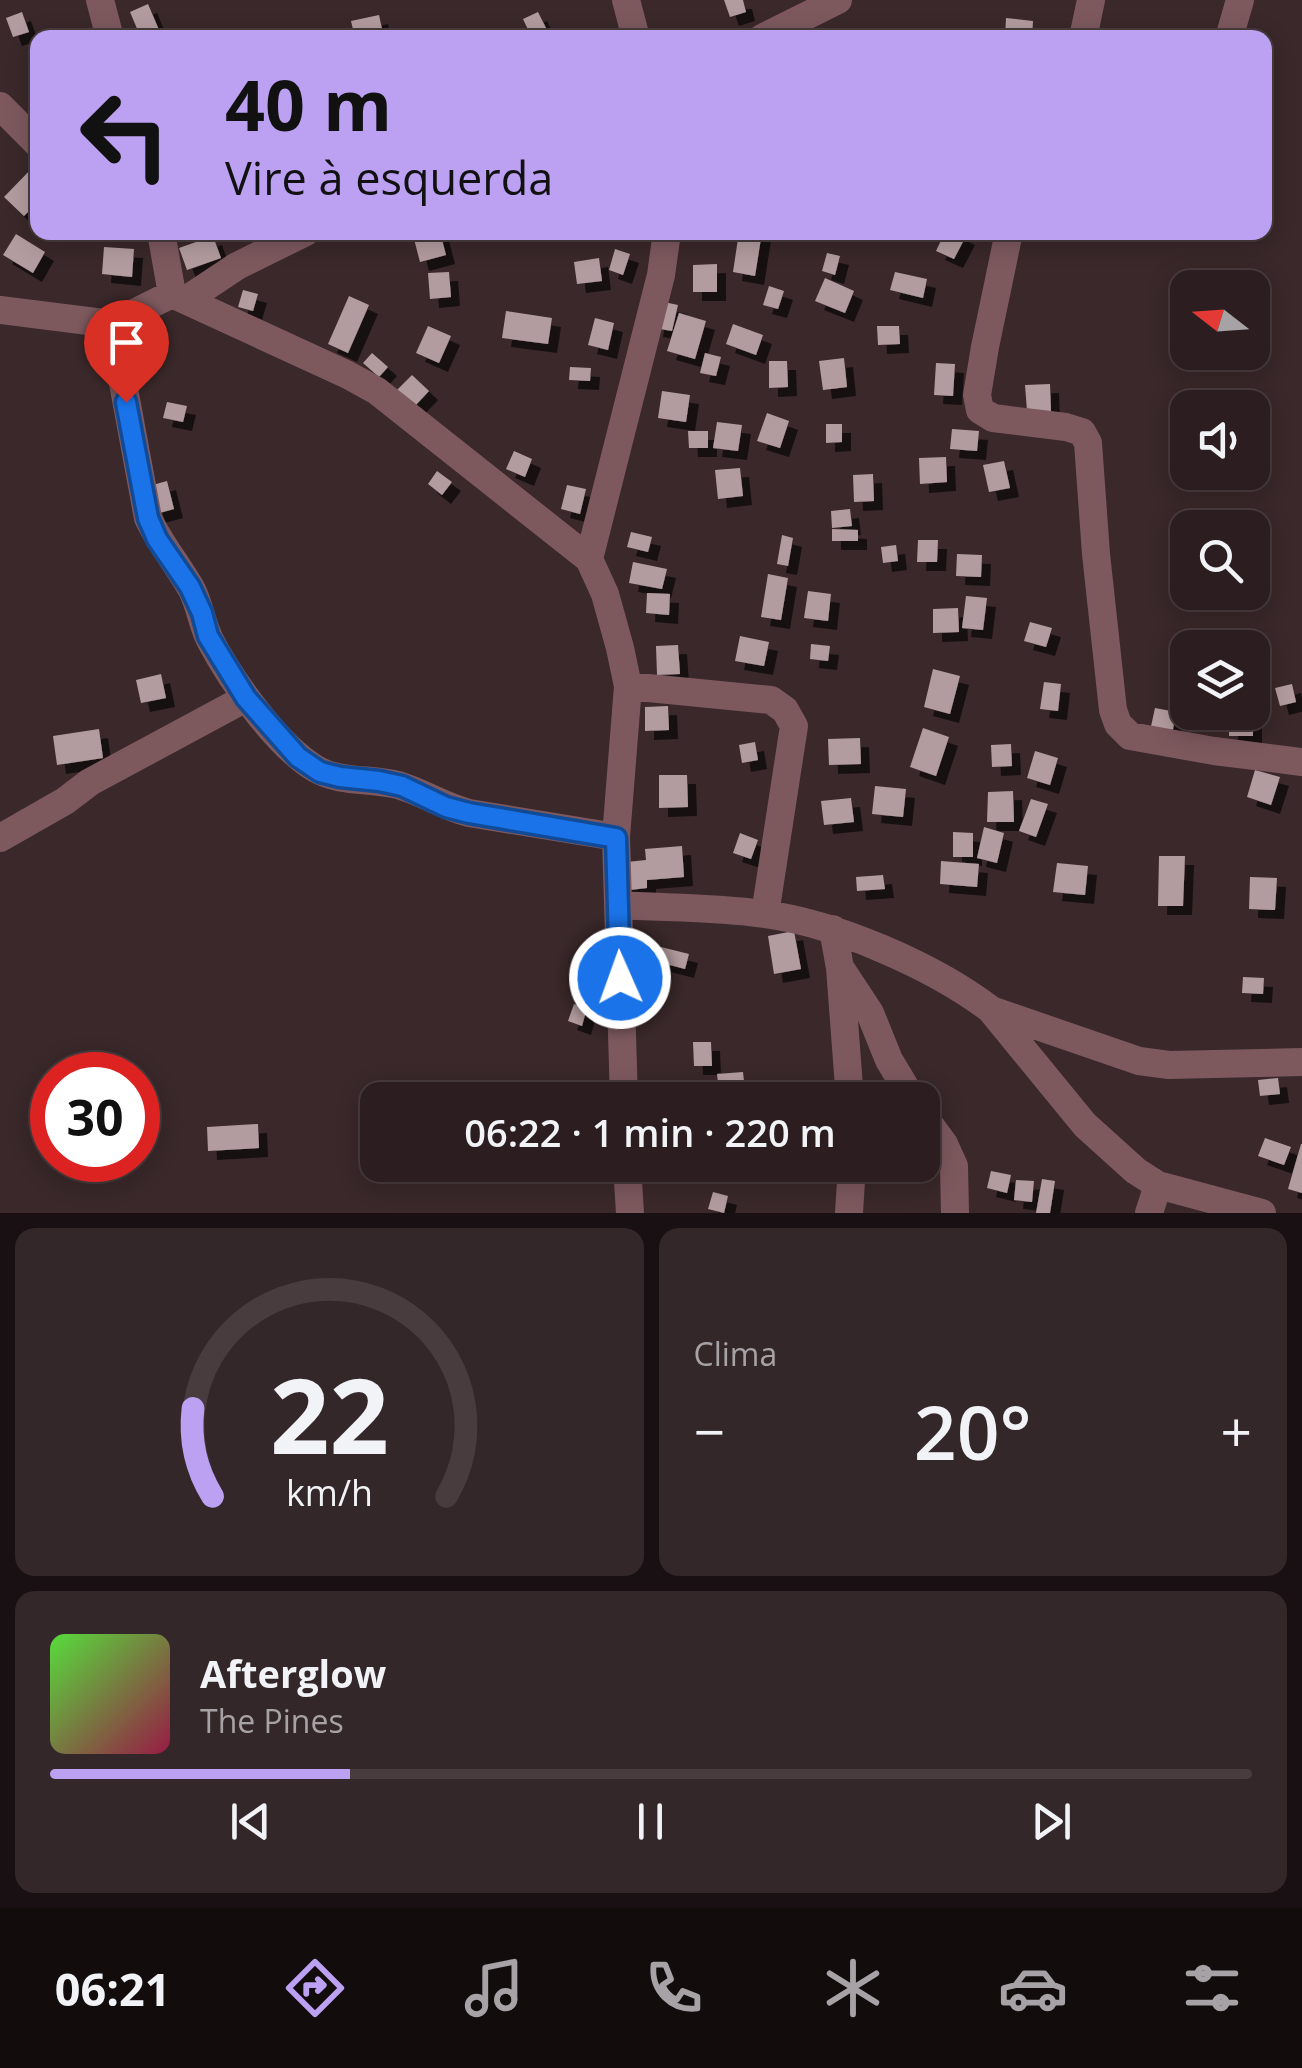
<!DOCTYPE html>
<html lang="pt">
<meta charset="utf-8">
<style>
:root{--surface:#2c1e20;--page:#342729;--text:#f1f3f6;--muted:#a6a2a5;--line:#483c3e;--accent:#bca0f2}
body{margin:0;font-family:"Open Sans",sans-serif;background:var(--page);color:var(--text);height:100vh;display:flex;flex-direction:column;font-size:38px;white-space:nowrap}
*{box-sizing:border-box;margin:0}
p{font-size:32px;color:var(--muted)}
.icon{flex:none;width:55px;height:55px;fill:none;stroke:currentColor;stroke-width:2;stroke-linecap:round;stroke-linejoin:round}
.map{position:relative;height:1213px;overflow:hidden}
.side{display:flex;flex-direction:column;gap:15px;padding:15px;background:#181012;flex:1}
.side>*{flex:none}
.banner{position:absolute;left:30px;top:30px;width:1242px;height:210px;border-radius:20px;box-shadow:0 5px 25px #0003,0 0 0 2px var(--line);background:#bca0f2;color:#111;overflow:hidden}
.needle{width:65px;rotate:287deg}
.fabs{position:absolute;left:1170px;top:270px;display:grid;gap:20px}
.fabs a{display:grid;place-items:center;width:100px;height:100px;border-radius:20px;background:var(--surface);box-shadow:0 5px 25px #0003,0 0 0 2px var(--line);font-size:50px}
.speed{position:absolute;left:30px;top:1052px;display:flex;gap:20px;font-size:50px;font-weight:700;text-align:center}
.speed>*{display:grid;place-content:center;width:130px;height:130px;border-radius:50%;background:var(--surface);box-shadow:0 5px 25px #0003,0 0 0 2px var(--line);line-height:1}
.speed .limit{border:15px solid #d22;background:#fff;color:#111}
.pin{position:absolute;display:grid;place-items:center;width:85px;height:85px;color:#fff;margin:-102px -42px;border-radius:50% 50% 50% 0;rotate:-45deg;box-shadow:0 0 10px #0007}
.pin .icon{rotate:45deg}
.me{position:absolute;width:110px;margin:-55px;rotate:358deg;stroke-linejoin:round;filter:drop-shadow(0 0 8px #0008)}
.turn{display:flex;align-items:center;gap:35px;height:210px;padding:0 30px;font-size:45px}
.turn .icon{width:130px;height:130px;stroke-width:2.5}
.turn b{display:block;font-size:70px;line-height:85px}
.big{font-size:75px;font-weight:600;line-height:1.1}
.side .tile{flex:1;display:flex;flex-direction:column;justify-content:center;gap:15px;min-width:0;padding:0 35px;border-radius:20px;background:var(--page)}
.side .dial{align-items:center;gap:0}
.dial svg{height:260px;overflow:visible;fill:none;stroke:var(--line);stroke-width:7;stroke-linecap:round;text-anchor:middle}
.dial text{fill:var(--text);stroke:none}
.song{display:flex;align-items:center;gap:30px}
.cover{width:120px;height:120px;border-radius:15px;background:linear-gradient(135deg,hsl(110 70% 55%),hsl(340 70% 35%))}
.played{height:10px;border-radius:5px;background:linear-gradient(90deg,var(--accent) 25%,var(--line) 25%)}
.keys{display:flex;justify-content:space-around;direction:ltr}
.heat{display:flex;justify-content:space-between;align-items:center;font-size:55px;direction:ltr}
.side .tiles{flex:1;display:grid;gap:15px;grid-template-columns:1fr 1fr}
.tile:last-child{grid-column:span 2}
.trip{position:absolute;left:360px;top:1082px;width:580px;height:100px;border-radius:20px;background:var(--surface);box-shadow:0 5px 25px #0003,0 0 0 2px var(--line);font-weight:600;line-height:100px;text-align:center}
.menu{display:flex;height:160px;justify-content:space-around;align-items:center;background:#120c0d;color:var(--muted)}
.menu .icon{width:70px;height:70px}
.menu .on{color:var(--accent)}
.menu b{font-size:45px;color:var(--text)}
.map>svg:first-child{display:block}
.building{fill:#b39c9f;filter:url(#shadow)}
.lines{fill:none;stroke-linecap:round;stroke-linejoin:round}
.minor{stroke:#7d595e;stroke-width:28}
.route-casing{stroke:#114b97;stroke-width:25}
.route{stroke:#1a73e8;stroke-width:18}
</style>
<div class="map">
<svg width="1302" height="1213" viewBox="0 0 1302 1213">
<defs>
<filter id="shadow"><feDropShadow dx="9" dy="9" stdDeviation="0" flood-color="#0009"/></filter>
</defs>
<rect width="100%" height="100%" fill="#3a282a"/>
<path class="building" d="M724,0H743L746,12L730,17Z
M148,4L159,30L141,38L130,12Z
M22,12L29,32L13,37L6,18Z
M538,12L549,34L541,38H532L523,19Z
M379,15L384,38H355L351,21Z
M1006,18L1033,21L1032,38H1005Z
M35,165L38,168V202L24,216L4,197Z
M440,232L446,255L420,262L414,239Z
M739,232H762L755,276L733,272Z
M945,232H958L966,236L954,259L936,251Z
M16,234L45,252L33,273L3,255Z
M213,236L221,258L187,270L179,248Z
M104,247L134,249L132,277L102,274Z
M615,249L630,254L623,275L609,270Z
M827,253L840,256L835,275L822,271Z
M599,258L602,281L577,284L574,262Z
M717,264V292H693V265Z
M449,272L451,297L430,299L428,273Z
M895,272L927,279L923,298L890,290Z
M825,278L854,291L845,313L815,301Z
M769,286L784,291L778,309L763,305Z
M243,290L258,294L253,311L238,307Z
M349,296L369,305L348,353L328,344Z
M659,301L678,305L672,331L654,328Z
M506,311L552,318L548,344L502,338Z
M679,313L706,321L695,359L667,351Z
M595,318L614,323L608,350L588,345Z
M733,324L763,335L756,355L726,344Z
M428,326L451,336L439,363L416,353Z
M877,326H899L900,344L878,345Z
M372,353L388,367L379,377L363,363Z
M705,353L721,357L716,376L700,373Z
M844,358L847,387L823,390L819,361Z
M769,361H787L788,387L769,388Z
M936,363L955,364L953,396L934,395Z
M570,367L591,368L590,381L569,380Z
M412,375L429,391L414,407L396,391Z
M1050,384L1051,411H1027L1025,385Z
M662,391L690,395L686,422L658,418Z
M167,402L187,406L183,422L163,418Z
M767,413L789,421L780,448L757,441Z
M717,422L742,425L738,451L713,448Z
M826,424H842V442L826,443Z
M952,429L979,431L977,451L950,449Z
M688,431H708V448H689Z
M514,451L532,459L525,477L506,469Z
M946,457L947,482L920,484L919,458Z
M1004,461L1010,488L989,492L983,465Z
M740,468L743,496L718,499L715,470Z
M437,471L452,482L442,495L428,484Z
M873,474L874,501L854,502L853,475Z
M167,481L174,509L156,514L149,486Z
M567,485L586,489L580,514L561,509Z
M850,509L852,526L832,528L831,511Z
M832,529L858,530V541H832Z
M631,532L652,537L648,552L627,547Z
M782,535L793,538L788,566L777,564Z
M918,540H938L937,562H917Z
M896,545L898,561L883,563L881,547Z
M957,554L982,555L981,577L956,576Z
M633,562L667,569L662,589L629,583Z
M768,574L788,578L781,620L761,617Z
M808,591L831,594L828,621L804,618Z
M647,593L670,594L669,615L646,613Z
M966,596L987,598L983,630L962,628Z
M958,608L959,632L933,633V609Z
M1030,622L1052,628L1046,647L1024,641Z
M740,636L769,642L764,666L735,661Z
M811,644L830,646L828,661L810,659Z
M678,645L680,674L657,675L656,646Z
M933,669L960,676L950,714L924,707Z
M161,674L166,698L141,703L136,680Z
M1044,682L1061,684L1058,711L1040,709Z
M1292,684L1296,702L1280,706L1275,688Z
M668,706L669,730L645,731V707Z
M1155,708L1176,712L1172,735L1150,731Z
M1253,712V736H1229V713Z
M923,728L949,737L936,776L910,767Z
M99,729L103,758L57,765L53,736Z
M860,738L861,764L829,765L828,739Z
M755,742L758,760L742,763L739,745Z
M1011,744L1012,766L992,767L991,745Z
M1035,751L1058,758L1050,785L1027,778Z
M1255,770L1280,777L1271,805L1247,797Z
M659,775H687L688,807L659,808Z
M875,786L906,789L903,817L872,814Z
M1013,791L1014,822H987L988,792Z
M851,798L854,822L824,825L821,801Z
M1031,799L1048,804L1036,837L1019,831Z
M984,827L1004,833L997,863L977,858Z
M953,832L973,833V857H953Z
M740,833L758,840L751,859L733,853Z
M682,846L684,877L647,880V888L621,891L617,863L646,860L645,849Z
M1159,856H1185L1183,906H1158Z
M941,861L979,864L977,887L940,884Z
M1057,863L1088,866L1085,895L1053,892Z
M883,875L885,889L857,891L856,877Z
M1250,877L1277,878L1275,910L1249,909Z
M794,931L801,969L774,974L768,936Z
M661,947L689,954L685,969L658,962Z
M1243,977L1264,978L1263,994L1242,993Z
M574,1004L587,1008L582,1026L568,1021Z
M693,1042H711L712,1066H694Z
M743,1072L746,1100H720L717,1074Z
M1278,1078L1280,1094L1260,1096L1258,1080Z
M813,1087V1100H786V1089Z
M258,1124L259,1148L208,1151L207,1127Z
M1265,1138L1291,1147L1284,1165L1258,1156Z
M1301,1144H1302V1193L1288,1189Z
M991,1171L1011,1175L1007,1193L987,1188Z
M1042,1179L1055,1181L1050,1213H1036Z
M1016,1180L1034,1181L1032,1202L1014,1200Z
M713,1192L728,1196L724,1213L708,1209Z"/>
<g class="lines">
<path class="minor" d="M100,0L110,38
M626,0L636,38
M762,38L838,0
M1083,38L1091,0
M1229,38L1240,0
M0,106L38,144
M161,232L172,294
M1009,232L985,347L977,395L980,410L993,418L1066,427L1082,432L1088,443L1096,554L1113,710L1118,724L1130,736L1214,751L1302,762
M172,294L348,375L377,391L589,559L605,594L620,648L628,686L616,837L624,1100
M186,300L237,266L306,232
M0,310L112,324L172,294
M112,324L148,518C160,544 178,565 192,590C200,606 202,624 210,640C231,680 277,746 316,769C340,783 372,778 398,785C422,792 443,806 469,813L616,837
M589,559L661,275L667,232
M628,686L771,700L785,710L794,726L765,914
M0,838L65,801L90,782L246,698
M618,905C666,908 716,907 764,914C835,923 933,966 990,1009L1085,1125L1136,1171L1158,1185L1262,1213
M833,929L840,968L850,1100
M841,969L870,1013L889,1060L913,1100
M991,1010L1139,1061L1169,1065L1302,1062
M922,1114L944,1144L954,1166L955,1213
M627,1165L630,1213
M849,1213L852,1165
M1149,1213L1158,1185"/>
</g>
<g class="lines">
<g class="route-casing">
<path id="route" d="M126,402L148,518L157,539L190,587L202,613L208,636L246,698L298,757L320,772L340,777L379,781L402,786L446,807L469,813L616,838L620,978"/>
</g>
<use href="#route" class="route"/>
</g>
</svg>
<div class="fabs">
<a><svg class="needle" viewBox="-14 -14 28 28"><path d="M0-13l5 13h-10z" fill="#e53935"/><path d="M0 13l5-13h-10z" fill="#a6a2a5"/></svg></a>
<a><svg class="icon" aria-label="sound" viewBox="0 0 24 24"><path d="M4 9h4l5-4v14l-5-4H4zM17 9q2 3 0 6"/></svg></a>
<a><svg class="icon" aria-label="search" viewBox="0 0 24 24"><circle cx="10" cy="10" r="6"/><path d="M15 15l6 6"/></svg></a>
<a><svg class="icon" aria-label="layers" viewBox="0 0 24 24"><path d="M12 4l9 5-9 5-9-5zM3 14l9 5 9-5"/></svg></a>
</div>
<div class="speed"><div class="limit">30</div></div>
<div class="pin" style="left:126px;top:402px;background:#d93025"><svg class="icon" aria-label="arrive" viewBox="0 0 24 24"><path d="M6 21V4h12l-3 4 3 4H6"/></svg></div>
<svg class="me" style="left:620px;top:978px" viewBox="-20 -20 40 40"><circle r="17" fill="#1a73e8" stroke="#fff" stroke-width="3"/><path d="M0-11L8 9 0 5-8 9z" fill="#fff"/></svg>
<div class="trip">06:22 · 1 min · 220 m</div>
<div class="banner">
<div class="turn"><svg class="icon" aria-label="left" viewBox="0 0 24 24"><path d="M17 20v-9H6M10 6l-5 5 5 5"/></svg><div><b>40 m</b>Vire à esquerda</div></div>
</div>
</div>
<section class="side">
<div class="tiles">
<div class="tile dial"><svg viewBox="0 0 100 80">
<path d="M14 69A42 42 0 1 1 86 69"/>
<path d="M14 69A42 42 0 0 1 8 42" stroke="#bca0f2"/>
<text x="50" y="56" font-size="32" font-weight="700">22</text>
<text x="50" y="72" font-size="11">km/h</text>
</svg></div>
<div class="tile"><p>Clima</p>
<div class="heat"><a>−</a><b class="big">20°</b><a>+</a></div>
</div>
<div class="tile">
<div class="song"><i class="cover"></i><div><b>Afterglow</b><p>The Pines</p></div></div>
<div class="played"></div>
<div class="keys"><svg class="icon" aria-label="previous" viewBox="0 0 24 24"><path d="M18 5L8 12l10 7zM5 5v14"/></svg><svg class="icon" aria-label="pause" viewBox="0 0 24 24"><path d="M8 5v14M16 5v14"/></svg><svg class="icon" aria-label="next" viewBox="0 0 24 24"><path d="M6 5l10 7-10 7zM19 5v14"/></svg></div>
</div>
</div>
</section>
<nav class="menu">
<b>06:21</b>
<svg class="icon on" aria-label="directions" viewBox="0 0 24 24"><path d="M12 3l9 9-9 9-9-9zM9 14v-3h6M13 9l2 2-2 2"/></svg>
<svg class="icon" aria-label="music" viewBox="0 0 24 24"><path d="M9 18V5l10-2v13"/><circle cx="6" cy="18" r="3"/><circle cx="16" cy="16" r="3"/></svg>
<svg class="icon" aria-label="phone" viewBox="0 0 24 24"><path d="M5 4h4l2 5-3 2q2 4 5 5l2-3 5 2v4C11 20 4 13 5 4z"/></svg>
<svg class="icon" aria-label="climate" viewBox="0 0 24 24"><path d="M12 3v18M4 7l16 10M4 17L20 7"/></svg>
<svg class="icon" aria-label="car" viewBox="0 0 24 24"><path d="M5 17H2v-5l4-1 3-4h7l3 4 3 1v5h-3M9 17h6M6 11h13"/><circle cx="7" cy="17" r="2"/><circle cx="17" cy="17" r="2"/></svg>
<svg class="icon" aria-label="filters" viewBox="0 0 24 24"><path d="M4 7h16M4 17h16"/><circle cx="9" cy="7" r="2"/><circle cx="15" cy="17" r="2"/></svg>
</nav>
